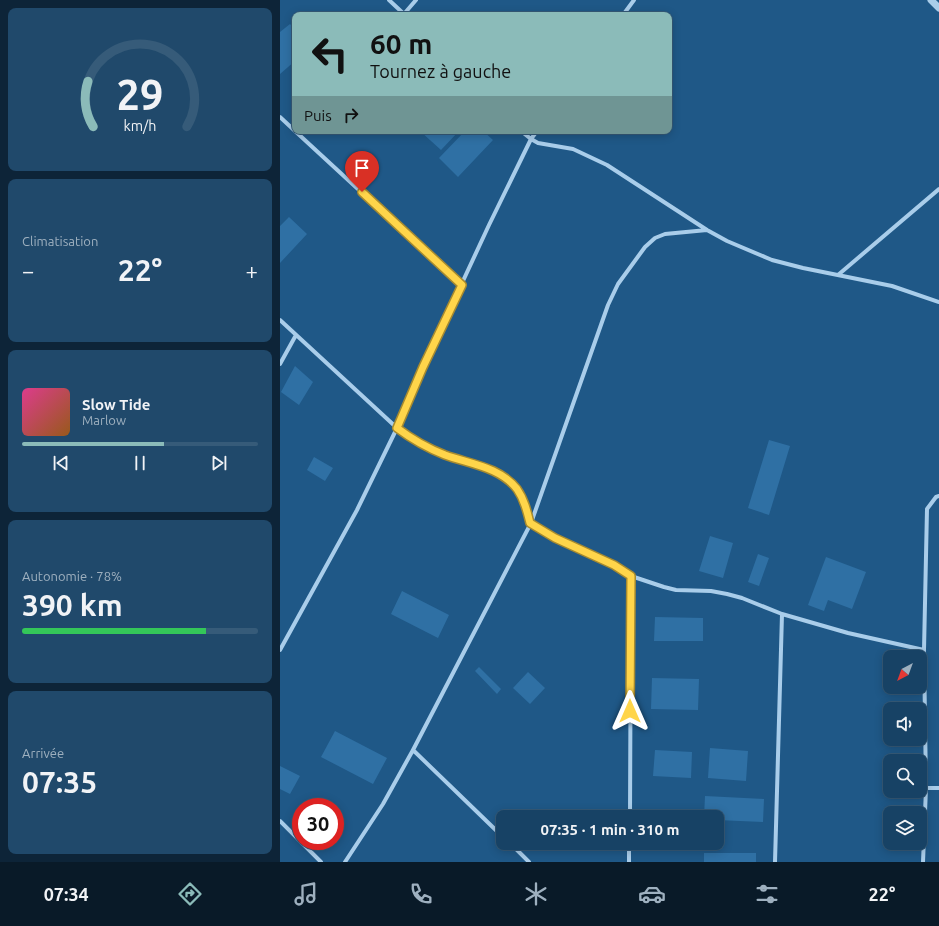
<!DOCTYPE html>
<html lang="fr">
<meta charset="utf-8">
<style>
:root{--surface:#174265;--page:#20496b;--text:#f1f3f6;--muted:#9eb0bf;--line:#365b79;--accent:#8bbbb9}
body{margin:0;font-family:Ubuntu,sans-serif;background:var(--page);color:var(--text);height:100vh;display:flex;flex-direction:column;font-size:15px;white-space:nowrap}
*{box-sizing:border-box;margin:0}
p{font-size:13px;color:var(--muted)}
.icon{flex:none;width:22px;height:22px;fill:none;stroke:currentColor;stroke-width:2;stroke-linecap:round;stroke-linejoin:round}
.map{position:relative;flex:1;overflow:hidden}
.side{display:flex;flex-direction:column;gap:8px;padding:8px;background:#0d2438;width:280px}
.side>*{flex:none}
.hud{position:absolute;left:12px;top:12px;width:380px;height:122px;border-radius:8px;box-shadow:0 2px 10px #0003,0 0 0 1px var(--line);background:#8bbbb9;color:#111;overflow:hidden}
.needle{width:26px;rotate:221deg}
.fabs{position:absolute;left:603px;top:650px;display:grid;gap:8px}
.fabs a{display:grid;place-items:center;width:44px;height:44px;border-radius:8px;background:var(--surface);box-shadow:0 2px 10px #0003,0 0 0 1px var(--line);font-size:20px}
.speed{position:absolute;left:12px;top:798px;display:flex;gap:8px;font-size:20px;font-weight:700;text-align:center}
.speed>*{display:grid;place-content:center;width:52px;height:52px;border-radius:50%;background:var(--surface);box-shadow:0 2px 10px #0003,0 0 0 1px var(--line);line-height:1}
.speed .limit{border:6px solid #d22;background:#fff;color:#111}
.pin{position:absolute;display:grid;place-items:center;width:34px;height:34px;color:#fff;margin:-41px -17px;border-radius:50% 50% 50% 0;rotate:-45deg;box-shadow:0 0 4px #0007}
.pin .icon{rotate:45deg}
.me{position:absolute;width:44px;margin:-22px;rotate:0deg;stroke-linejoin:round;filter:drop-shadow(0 0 3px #0008)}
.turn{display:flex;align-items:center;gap:14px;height:84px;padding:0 12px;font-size:18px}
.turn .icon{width:52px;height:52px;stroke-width:2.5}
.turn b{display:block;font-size:28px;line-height:34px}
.then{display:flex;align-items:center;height:38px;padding:0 12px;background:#0003;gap:8px;font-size:15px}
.big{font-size:30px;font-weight:700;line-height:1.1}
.side .card{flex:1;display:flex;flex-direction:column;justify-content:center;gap:6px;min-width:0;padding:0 14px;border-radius:8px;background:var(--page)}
.side .dial{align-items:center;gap:0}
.dial svg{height:104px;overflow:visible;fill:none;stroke:var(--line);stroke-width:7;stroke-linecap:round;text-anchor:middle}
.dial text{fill:var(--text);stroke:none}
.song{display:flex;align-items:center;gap:12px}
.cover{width:48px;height:48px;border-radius:6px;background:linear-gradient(135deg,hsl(330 70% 55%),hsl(30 70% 35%))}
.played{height:4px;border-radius:2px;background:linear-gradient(90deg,var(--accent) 60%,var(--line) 60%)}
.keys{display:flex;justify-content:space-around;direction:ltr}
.heat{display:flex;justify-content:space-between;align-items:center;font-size:22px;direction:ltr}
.charge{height:6px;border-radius:3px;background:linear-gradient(90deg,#34c759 78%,var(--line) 0)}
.trip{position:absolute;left:216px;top:810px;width:228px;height:40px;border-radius:8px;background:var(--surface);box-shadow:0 2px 10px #0003,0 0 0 1px var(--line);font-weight:700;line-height:40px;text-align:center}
.tabs{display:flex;height:64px;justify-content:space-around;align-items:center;background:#091a28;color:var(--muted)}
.tabs .icon{width:28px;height:28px}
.tabs .selected{color:var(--accent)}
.tabs b{font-size:18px;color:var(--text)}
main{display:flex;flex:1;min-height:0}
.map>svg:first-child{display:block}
.building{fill:#2f70a4}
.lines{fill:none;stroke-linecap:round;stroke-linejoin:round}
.minor{stroke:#a9cdea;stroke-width:4}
.tertiary{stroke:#a9cdea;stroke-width:7}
.route-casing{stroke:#a68a30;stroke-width:10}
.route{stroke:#ffd54a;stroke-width:7}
</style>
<main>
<section class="side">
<div class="card dial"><svg viewBox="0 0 100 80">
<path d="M14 69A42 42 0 1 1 86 69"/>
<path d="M14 69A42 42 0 0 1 10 34" stroke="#8bbbb9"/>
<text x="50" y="56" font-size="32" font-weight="700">29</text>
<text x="50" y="72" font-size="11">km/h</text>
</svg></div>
<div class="card"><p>Climatisation</p>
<div class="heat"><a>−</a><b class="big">22°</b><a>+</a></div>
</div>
<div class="card">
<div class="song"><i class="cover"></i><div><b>Slow Tide</b><p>Marlow</p></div></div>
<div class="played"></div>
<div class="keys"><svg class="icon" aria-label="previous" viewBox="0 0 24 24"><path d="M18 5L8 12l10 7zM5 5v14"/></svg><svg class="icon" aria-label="pause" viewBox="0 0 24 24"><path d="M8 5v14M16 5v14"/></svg><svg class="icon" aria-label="next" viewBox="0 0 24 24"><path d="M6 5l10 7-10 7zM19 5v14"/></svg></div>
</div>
<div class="card"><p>Autonomie · 78%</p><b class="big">390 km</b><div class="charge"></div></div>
<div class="card"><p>Arrivée</p><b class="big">07:35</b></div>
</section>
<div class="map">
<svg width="659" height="862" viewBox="0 0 659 862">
<rect width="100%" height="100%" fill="#1f5887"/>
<path class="building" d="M10,24L15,29V61L0,74V32Z
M140,131H179L161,150Z
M185,131H203L213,140L178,177L159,158Z
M9,217L27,234L0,263V226Z
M15,366L33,382L19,405L1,392Z
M489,440L510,446L489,515L468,508Z
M34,457L53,468L45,481L27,470Z
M430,536L453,543L443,578L419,571Z
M478,554L489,558L479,586L468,582Z
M546,557L586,572L572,609L548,600L544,611L528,605Z
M122,591L169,615L158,638L111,614Z
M375,617L423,618V641H374Z
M199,667L221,689L217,694L195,671Z
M248,672L265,688L250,704L233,688Z
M372,678L419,679L418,710L371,709Z
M55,731L107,758L93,784L41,757Z
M430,748L468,751L466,781L428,778Z
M375,750L412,752L411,778L373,776Z
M0,766L20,776L10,794L0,789Z
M425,796L484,799L483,822L437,820V817H424Z
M424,853H476V862H424Z"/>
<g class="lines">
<path class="minor" d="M109,0L125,15
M124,14L136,0
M343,15L354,0
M0,117L15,131
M15,131L182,285
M241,131L251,139L258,143L293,149L327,165L427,230L447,241L492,260L523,268L612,286L659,302
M558,275L659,189
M0,320L117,428C132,440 147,449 165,455C190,464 220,467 237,489C244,499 247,511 251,523L275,538L334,565L351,576L384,587L396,590L431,591L447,594L462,598L502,614L568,633L644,650
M0,364L16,335
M0,650L77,510L117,428L143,367L209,225L251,139L257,131
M133,750L223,837
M646,788H659
M350,817L351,576
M0,821L41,862
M230,843L249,862
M65,862L103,804L133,750L251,523L328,305L338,284L365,247L375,238L385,234L427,230
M349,862V843
M495,862L502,614
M643,862L646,788L644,650L647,509L656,497L659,496"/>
<path class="tertiary" d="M651,0L659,8"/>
</g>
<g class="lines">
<g class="route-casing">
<path id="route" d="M82,192L182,285L143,367L117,428C133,440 147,448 165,455C190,464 220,467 237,489C244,499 247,511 250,523L275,538L334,565L351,576L350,711"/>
</g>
<use href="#route" class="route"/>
</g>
</svg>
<div class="fabs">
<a><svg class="needle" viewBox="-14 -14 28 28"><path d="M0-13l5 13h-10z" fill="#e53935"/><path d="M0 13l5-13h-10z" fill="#9eb0bf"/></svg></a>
<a><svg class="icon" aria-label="sound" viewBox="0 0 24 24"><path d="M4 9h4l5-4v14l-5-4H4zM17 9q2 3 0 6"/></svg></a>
<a><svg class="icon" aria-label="search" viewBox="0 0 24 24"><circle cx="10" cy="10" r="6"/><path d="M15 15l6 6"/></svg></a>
<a><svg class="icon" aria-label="layers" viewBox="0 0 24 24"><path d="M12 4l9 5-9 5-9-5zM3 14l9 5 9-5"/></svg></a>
</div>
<div class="speed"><div class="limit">30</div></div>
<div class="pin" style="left:82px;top:192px;background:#d93025"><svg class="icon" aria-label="arrive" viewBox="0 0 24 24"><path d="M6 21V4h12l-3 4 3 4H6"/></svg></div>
<svg class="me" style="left:350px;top:711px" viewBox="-20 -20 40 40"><path d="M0-17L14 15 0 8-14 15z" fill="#ffd54a" stroke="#fff" stroke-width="4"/></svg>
<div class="trip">07:35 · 1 min · 310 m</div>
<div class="hud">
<div class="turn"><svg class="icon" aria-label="left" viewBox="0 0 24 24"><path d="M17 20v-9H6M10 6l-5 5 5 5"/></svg><div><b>60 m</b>Tournez à gauche</div></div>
<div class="then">Puis<svg class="icon" aria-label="right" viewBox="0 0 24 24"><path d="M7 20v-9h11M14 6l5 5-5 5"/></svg></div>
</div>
</div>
</main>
<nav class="tabs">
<b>07:34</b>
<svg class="icon selected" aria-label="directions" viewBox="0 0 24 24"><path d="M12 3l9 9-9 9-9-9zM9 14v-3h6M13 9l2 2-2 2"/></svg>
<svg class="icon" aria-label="music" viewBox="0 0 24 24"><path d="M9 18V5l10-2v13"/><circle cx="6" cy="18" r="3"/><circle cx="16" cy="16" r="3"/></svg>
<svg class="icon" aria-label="phone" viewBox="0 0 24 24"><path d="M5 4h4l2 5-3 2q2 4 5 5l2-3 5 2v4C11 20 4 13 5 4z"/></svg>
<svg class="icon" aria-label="climate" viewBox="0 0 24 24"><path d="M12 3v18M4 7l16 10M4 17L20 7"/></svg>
<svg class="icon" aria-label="car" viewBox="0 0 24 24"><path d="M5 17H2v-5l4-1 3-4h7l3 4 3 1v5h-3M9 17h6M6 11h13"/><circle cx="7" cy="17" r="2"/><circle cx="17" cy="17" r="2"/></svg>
<svg class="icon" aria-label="filters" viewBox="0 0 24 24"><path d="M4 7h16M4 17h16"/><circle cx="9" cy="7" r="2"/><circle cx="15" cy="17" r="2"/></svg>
<b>22°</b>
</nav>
